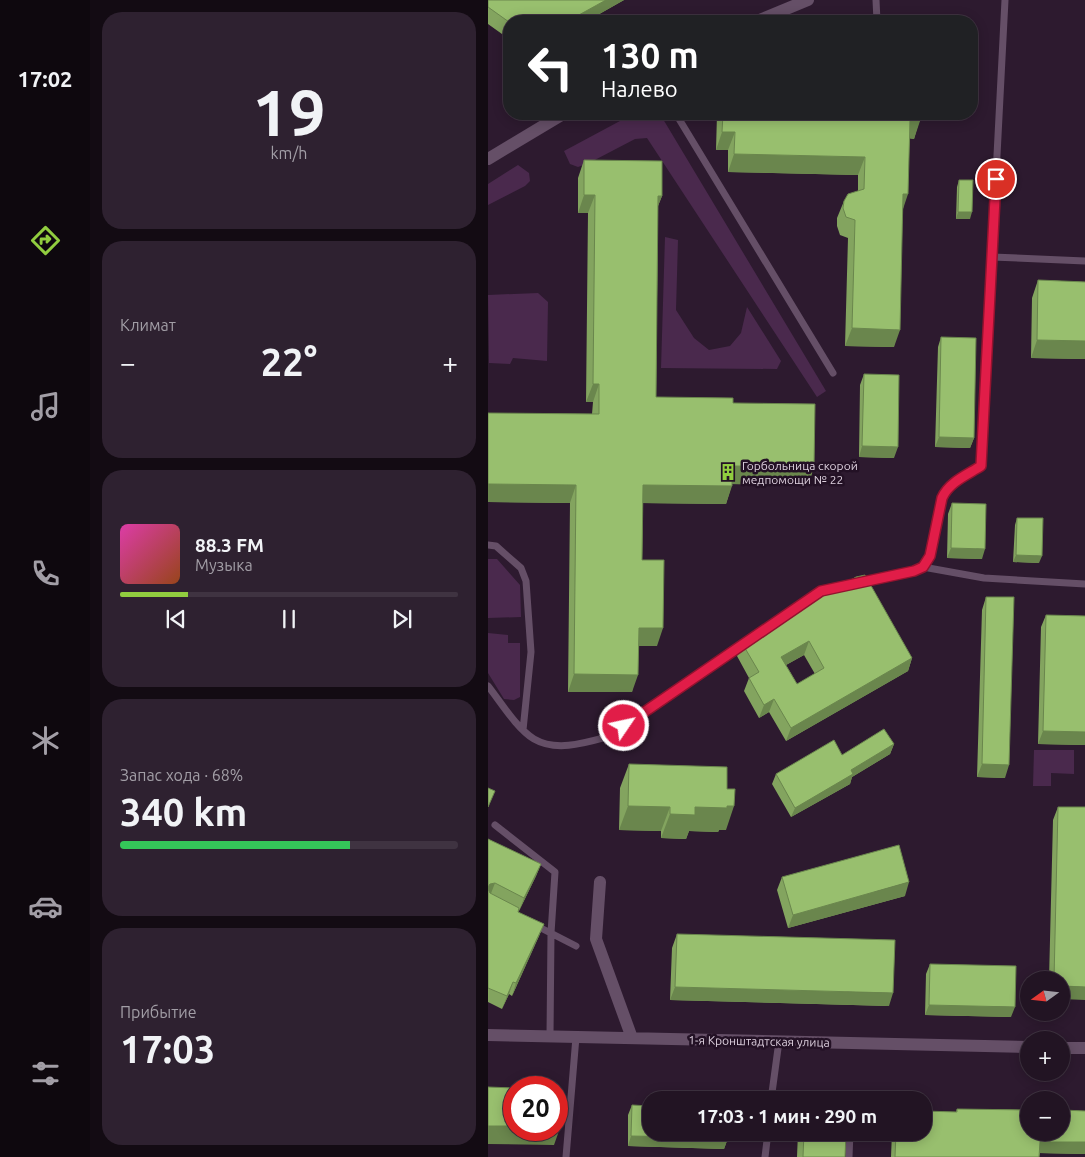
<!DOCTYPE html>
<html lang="ru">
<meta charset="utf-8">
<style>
:root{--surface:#221423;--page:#2e2130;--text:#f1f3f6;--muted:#a29ea6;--line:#3f3341;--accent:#91cd3f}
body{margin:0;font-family:Ubuntu,sans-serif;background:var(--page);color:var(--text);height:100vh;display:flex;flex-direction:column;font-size:19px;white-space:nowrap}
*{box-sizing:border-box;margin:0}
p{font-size:16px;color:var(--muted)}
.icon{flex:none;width:28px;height:28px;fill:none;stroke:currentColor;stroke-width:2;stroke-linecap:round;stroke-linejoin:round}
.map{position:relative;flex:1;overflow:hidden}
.panel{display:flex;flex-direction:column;gap:12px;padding:12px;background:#130b13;width:398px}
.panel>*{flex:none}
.hud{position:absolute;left:15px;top:15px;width:475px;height:105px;border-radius:20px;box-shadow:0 2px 12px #0003,0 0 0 1px var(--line);background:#202124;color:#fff;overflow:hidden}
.needle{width:32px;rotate:255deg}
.tools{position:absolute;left:532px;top:971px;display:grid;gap:10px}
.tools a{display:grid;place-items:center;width:50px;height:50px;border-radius:50%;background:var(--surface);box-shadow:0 2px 12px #0003,0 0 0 1px var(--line);font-size:25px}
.speed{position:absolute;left:15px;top:1076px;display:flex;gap:10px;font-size:25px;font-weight:700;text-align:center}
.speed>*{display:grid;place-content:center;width:65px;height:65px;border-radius:50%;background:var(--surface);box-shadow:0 2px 12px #0003,0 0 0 1px var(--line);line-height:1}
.speed .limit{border:8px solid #d22;background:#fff;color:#111}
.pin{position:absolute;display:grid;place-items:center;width:42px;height:42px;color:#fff;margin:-21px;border:2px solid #fff;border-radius:50%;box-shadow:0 1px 5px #0007}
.me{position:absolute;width:55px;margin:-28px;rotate:56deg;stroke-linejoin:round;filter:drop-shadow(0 0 4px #0008)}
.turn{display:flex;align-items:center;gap:18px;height:105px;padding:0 15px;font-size:22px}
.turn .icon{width:65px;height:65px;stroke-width:2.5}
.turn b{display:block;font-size:35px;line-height:42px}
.big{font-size:38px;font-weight:600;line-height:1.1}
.panel .card{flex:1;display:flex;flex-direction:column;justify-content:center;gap:8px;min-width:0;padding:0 18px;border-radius:20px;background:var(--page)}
.panel .dial{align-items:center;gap:0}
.dial b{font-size:65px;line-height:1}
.song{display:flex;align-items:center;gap:15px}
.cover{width:60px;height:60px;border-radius:8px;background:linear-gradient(135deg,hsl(320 70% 55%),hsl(20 70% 35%))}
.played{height:5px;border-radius:2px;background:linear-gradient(90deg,var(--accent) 20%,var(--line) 20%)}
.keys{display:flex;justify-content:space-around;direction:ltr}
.heat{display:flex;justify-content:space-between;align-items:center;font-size:28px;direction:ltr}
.charge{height:8px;border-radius:4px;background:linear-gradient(90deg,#34c759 68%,var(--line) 0)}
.trip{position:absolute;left:154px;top:1091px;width:290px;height:50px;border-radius:20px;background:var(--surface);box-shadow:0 2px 12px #0003,0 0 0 1px var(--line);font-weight:600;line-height:50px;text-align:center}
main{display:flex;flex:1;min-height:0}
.dock{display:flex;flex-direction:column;width:90px;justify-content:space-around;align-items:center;background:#0e080e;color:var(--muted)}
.dock .icon{width:35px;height:35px}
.dock .on{color:var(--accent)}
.dock b{font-size:22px;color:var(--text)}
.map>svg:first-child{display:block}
.green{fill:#4a294d}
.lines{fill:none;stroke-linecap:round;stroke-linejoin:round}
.service{stroke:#654f67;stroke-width:7}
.minor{stroke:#654f67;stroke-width:12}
.tertiary{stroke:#654f67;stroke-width:12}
.wall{fill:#83a45f;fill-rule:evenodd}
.shaded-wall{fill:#6a864d}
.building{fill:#98bf6e;stroke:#6a864d;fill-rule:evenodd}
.route-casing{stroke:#92132f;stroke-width:12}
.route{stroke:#e11d48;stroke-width:9}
.labels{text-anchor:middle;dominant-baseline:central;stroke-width:5;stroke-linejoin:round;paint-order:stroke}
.poi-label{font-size:12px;fill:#ded1df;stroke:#231125;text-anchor:start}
.street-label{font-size:12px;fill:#ded1df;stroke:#231125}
</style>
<main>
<nav class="dock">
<b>17:02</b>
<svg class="icon on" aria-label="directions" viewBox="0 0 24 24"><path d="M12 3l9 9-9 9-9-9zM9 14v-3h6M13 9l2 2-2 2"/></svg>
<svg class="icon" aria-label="music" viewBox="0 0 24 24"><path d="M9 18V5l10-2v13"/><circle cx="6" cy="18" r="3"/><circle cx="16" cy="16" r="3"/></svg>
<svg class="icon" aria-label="phone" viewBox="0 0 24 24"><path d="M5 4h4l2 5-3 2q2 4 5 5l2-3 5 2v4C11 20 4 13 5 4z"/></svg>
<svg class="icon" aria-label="climate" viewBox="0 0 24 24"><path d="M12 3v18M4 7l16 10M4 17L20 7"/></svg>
<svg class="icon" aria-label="car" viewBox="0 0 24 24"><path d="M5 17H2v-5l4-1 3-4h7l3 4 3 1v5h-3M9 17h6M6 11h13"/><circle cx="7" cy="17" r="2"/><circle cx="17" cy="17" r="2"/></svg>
<svg class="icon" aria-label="filters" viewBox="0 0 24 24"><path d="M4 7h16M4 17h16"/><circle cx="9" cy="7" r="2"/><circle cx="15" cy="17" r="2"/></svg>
</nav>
<section class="panel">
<div class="card dial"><b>19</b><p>km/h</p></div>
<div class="card"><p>Климат</p>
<div class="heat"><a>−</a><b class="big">22°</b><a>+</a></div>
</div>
<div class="card">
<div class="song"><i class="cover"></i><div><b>88.3 FM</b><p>Музыка</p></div></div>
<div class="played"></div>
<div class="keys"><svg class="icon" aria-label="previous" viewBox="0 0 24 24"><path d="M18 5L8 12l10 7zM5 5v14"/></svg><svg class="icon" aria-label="pause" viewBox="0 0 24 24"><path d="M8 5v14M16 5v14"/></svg><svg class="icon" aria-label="next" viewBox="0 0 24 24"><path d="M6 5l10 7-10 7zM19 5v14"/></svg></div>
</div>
<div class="card"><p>Запас хода · 68%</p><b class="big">340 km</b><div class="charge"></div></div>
<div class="card"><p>Прибытие</p><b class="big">17:03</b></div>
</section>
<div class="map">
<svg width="598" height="1157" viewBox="0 0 598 1157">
<rect width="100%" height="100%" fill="#2d1a2f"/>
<path class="green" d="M145,114H172L338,391L329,397L159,138L147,139L101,163L90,167L82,164L76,151Z
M30,165L41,173L42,181L37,186L0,205V184Z
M177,237L190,240L188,310L206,338L221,350L242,346L253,333L259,307L293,361L289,369L173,368Z
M50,293L60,302L59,361L25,358L22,364L1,363L0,295Z
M0,559H9L32,585L33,617L0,618Z
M0,633L20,635V643H32V697L26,700L16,699L0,673Z
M546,750H586V774L563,773V786H545Z"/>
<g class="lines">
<path class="service" d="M388,0L389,21
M188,114L345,373
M504,257L598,261
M0,545L8,546L33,568L38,581L43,652L35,730
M435,567L496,578L598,584
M373,582C388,579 421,575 433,568C446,560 451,513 454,498C461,482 479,475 493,466L517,0
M270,634L333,591L357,586
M0,686C12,701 29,729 46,739C68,752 97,743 119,737L259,642
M7,825L67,872L63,933L62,1036
M47,925L88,946
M283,1100L291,1041
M78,1157L88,1037
M277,1157L280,1132
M361,1157L362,1132"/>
<path class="minor" d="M112,882L108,939L144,1038
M0,1035L541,1047
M574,1048H598"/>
<path class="tertiary" d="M269,21L320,0
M0,159L75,114"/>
</g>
<path class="wall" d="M0,0H136L99,21H21V39L0,24Z
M229,114H433L426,139L422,138L415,209L406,347L357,346L360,238L352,235L349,226V218L356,201L370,191V175L240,172V150H228Z
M96,160L174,196L170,206L168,397L245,403L326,467L320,485L244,484L238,504L155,503L154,560L169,646H151L144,692H80L82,503L0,502V413L104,414L105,402H98L100,213H90V178Z
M471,180L482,219H468L469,187Z
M550,280L598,282V359L543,358L544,298Z
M453,337L486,438L482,448L447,447L450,347Z
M376,374L406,458L371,457L372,385Z
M464,503L494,559L459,558L460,514Z
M529,518L551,563L525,562L527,525Z
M368,577L424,658L420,671L298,741L281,712L271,718L256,691L261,678L249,656L254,643ZM316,655L327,674L309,684L298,665Z
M498,597L517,778L489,777L494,610Z
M558,615L598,616V745L550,744L553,627Z
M406,744L402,754L364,777L362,784L303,817L284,784L288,774L354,755Z
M141,764L238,830H231L230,832L201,831L198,839L173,838V831L131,830L132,788Z
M570,807L574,980H561L565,820Z
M0,839L53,864L48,876L31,911L30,912L56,924L51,936L24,996L21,994L14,1009L0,1002Z
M294,877L417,896L300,928L289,890Z
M189,934L401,1006L182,1000L184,948Z
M442,964L523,1017L437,1015L438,974Z
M144,1105L240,1138L236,1149L140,1146V1115Z
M469,1109L598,1111V1154L552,1153L551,1157H403L404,1132H435L468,1112Z
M310,1132H358L357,1157H309Z"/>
<path class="shaded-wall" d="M118,0H136L99,21H80Z
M422,120L432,121L426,139L416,138Z
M234,132H247L240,150H228Z
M246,154L377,157L370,175L240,172Z
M415,194H420L414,212Z
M96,195H107L100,213H90Z
M170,196H174L167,213Z
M470,212H484L482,219H468Z
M364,328L412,330L406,347L357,346Z
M549,340L598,341V359L543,358Z
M105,384H111L105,402H98Z
M451,437L486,438L482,448L447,447Z
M374,446L410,447L406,458L371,457Z
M244,466L326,467L320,485L238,484Z
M0,484L88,485L82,503L0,502Z
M155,485L244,486L238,504L148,503Z
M463,548L497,549L494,559L459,558Z
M528,555L554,556L551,563L525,562Z
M151,628H175L169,646H144Z
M321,641L316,655L289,670L293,657Z
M424,658L420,671L298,741L303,728Z
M86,674L150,675L144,692H80Z
M286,699L281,712L271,718L276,705Z
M555,731L598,732V745L550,744Z
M406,744L402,754L364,777L362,784L303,817L307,808L363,770Z
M494,764L521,765L517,778L489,777Z
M140,806L182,807L173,831L131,830Z
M239,806H246L238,830H231L230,832L201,831L198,839L173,838L182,814L207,807Z
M53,864L48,876L31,911L36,898Z
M421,882L417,896L300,928L305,915Z
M7,883L2,896H0V887L2,884Z
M56,924L51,936L24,996L28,983Z
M25,982L21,994L14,1009L19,996Z
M574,986L598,987V1000L574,999Z
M187,987L405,993L401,1006L182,1000Z
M441,1005L527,1007L523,1017L437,1015Z
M0,1126H26V1130H69V1128H72L66,1145L0,1144Z
M143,1136L240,1138L236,1149L140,1146Z
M552,1142H598V1154L548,1153Z"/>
<path class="building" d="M0,0H118L80,21H21V22L0,7Z
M235,114H433L432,121L422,120L420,194H415L412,330L364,328L367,220L358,217L355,208L356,201L360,194L376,189L377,157L246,154L247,132H234Z
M96,160L174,161V196H170L168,397L245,398V403L327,404L326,467L244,466V486L155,485L154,560H176L175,628H151L150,675L86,674L88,485L0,484V413L111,414V384H105L107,195H96Z
M471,180H485L484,212H470Z
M550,280L598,282V341L549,340Z
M453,337L488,338L486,438L451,437Z
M376,374L411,375L410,447L374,446Z
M464,503L498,504L497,549L463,548Z
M529,518H555L554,556L528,555Z
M377,575L424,658L303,728L286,699L276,705L261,678L271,672L254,643L368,577ZM321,641L336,668L309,684L293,657Z
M498,597H526L521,765L494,764Z
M558,615L598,616V732L555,731Z
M396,729L406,744L363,770L365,774L307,808L288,774L346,740L354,755Z
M141,764L239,767V789H247L246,806H239V808L207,807V815L182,814V807L140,806Z
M0,788L7,791L0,807Z
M570,807H598V987L574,986V980H566Z
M0,839L53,864L36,898L7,883L2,884L0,887Z
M411,845L421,882L305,915L294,877Z
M0,889L2,893L31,908L30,912L56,924L28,983L25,982L19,996L0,988Z
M189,934L407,940L405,993L187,987Z
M442,964L528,966L527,1007L441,1005Z
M0,1087L26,1088V1126H0Z
M69,1089H73L72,1128H69Z
M144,1105L162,1106V1132H240V1138L143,1136Z
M469,1109L541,1110V1132H574V1110L598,1111V1142H552L551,1157H407L408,1132H435V1111L469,1112Z
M316,1132H358L357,1157H315Z"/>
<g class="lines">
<g class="route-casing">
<path id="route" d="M136,726L333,591L426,571L435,567L442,556L454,498C461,482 479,475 493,466L508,179"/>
</g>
<use href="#route" class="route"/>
</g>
<defs>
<g id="building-bare" transform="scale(1.35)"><path d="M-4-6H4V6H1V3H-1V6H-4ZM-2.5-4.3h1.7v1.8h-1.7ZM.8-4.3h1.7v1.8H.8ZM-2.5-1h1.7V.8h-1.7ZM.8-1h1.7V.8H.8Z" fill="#91cd3f" stroke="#231125" stroke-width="2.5" paint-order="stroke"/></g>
</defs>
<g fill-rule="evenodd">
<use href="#building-bare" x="240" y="472"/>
</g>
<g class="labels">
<g class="poi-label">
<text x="254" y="465">Горбольница скорой<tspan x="254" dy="14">медпомощи № 22</tspan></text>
</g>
<g class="street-label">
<text transform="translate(271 1041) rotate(1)">1-я Кронштадтская улица</text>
</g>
</g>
</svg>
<div class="tools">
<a><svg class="needle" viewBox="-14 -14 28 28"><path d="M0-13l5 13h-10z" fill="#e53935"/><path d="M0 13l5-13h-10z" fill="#a29ea6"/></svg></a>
<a>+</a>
<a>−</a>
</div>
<div class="speed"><div class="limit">20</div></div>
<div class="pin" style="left:508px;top:179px;background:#d93025"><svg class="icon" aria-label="arrive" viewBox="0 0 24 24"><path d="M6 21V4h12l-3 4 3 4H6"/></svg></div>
<svg class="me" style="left:136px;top:726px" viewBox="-20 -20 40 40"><circle r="17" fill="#e11d48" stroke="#fff" stroke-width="3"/><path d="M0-11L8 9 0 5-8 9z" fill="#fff"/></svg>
<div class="trip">17:03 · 1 мин · 290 m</div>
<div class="hud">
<div class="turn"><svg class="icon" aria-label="left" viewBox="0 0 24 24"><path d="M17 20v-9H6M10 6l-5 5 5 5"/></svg><div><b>130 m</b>Налево</div></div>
</div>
</div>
</main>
